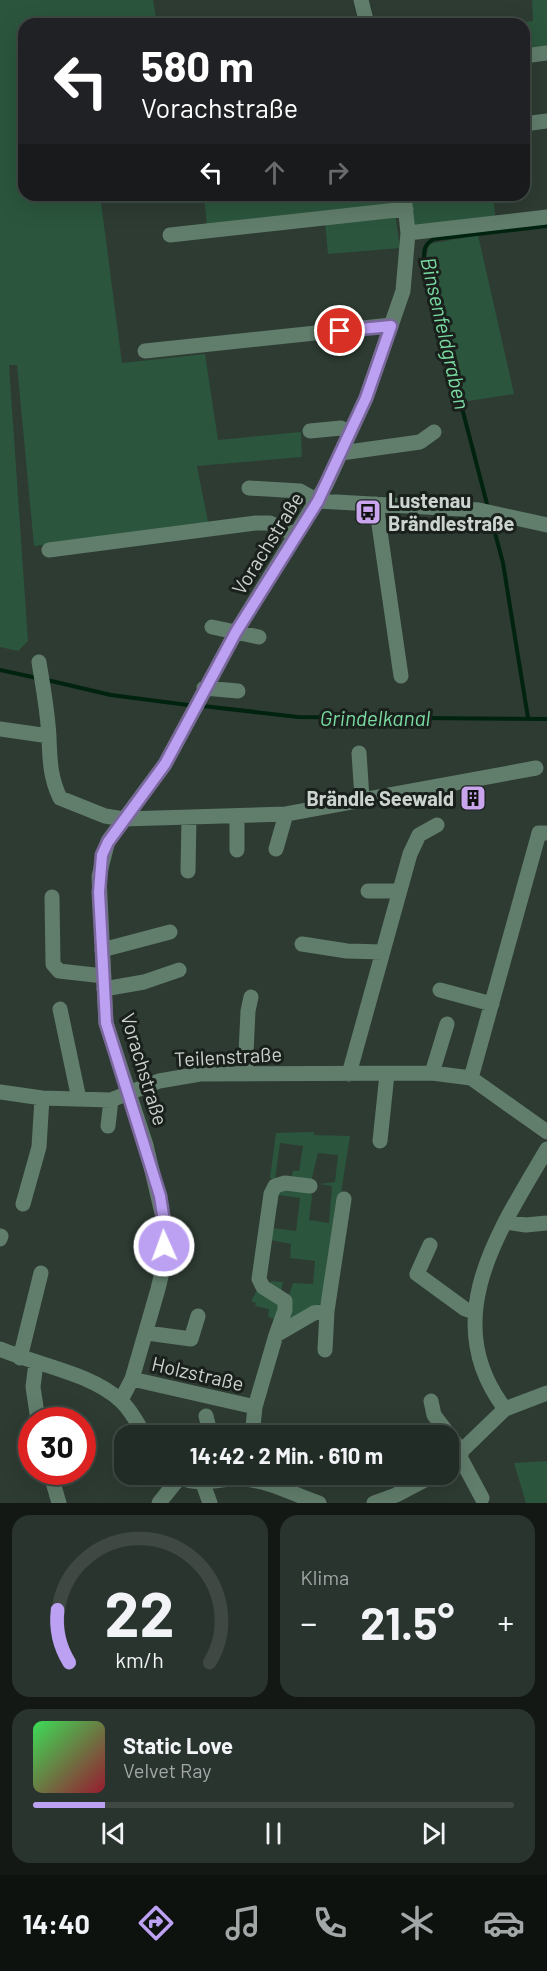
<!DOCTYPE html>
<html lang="de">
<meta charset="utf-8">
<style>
:root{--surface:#222c26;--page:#2a342e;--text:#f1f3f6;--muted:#a2a7a7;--line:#3f4843;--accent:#bca0f2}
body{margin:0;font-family:Barlow,sans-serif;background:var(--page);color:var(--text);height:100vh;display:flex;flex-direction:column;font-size:22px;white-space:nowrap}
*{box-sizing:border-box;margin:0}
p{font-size:20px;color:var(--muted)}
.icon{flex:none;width:33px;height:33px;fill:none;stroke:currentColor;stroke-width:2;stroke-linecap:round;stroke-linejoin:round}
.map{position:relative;height:1503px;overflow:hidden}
.panel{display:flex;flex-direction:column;gap:12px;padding:12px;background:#131815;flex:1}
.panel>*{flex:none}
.guide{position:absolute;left:18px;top:18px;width:512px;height:183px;border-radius:18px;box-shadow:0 6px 24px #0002,0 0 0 2px var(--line);background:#202124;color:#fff;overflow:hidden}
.speed{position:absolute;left:18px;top:1407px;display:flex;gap:12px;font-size:30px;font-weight:700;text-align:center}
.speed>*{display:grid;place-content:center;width:78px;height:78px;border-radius:50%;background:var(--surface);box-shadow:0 6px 24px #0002,0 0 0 2px var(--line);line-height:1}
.speed .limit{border:9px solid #d22;background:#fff;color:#111}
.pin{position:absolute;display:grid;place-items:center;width:51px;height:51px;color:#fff;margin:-26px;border:3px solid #fff;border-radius:50%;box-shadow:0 2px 6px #0007}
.me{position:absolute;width:66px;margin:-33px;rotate:358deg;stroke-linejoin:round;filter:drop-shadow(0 0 4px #0008)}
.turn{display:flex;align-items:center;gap:21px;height:126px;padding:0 24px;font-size:27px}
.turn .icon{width:78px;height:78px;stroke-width:2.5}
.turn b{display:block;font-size:42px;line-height:51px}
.lanes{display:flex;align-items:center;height:57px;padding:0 24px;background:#0003;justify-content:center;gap:30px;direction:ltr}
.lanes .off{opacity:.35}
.big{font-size:45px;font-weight:700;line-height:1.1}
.panel .widget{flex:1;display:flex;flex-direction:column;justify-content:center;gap:9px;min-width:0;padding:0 21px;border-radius:18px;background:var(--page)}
.panel .dial{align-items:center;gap:0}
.dial svg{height:156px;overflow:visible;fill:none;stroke:var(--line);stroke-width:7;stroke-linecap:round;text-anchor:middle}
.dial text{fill:var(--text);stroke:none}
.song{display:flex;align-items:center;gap:18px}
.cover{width:72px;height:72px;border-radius:9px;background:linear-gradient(135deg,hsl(130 70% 55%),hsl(350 70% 35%))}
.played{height:6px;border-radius:3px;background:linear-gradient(90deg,var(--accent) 15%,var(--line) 15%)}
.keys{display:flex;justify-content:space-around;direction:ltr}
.heat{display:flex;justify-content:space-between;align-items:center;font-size:33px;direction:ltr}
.panel .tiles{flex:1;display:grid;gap:12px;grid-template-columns:1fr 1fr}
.widget:last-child{grid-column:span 2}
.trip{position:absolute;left:114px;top:1425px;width:345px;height:60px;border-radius:18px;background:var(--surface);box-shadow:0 6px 24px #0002,0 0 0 2px var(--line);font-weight:700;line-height:60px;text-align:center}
.dock{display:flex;height:96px;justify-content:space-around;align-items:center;background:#0e120f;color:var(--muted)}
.dock .icon{width:42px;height:42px}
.dock .current{color:var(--accent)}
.dock b{font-size:27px;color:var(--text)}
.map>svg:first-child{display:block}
.green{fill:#2b553d;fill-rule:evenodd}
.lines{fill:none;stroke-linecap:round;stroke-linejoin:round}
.stream{stroke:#00230f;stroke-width:4}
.minor{stroke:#617d6b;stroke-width:15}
.route-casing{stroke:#7a689d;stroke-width:15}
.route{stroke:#bca0f2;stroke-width:10}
.labels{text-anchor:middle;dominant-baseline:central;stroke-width:6;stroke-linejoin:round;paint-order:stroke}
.poi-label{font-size:20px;font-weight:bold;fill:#ccd4cf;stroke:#1a201c;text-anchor:start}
.street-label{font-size:20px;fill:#ccd4cf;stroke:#1a201c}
.water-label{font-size:21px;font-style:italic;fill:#7adca2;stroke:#1a201c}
</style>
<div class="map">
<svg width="547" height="1503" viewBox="0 0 547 1503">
<rect width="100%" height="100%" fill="#2d3b32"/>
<path class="green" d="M0,0H153L157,24H24V195H173L101,202L122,363L205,354L218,440L301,432L302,457L197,466L209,527L34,546L17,365H9L28,641L18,651L0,647Z
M532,0H547V50L524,53V24H507L533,21Z
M204,195H394L395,205L207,226Z
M409,195H493L495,214L493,218L420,226L414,224Z
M395,214L400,248L328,254L325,222Z
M478,235L514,394L462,402L426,261L429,244Z
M314,1132V1135L350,1136L325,1295L314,1313L281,1321L268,1317L269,1309L255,1306L256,1303L251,1301L261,1283L270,1291L271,1281L283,1282L280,1297L286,1304L293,1283L313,1284L315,1261L290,1258L291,1244L265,1239L266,1227L296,1231L300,1198L279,1195L277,1207L270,1206L271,1194L290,1183L293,1171H299L303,1146L280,1143L275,1179L270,1178L276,1133ZM318,1153L338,1155L335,1182L319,1184L332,1186L329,1223L309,1220L312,1197L310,1186Z
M547,1461V1503H526L514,1463Z"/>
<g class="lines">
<path class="stream" d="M487,504L424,262C424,251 423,245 434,239L547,226
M491,518L503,563L528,718
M0,670L37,678
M47,680L111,695L188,705
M203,706L298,717L547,719"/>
<path class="minor" d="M361,0L367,24
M524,56L547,53
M524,124L547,121
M408,233L547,217
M170,235L406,209
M145,351L391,325
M310,431L341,428L350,433
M341,453L420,442L434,432
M249,488L300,491L318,501L479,510L547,525
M376,504L401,676
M49,550L256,523H270L296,535
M212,627L259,637
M39,662C43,687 48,713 49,738C50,760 50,777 60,798L105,816L124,819L286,814L536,768
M204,688L238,691
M0,729L49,736
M359,753L362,798
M237,817V850
M276,849L286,814
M188,871L189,818
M368,891H399
M52,897L53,964L59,971L104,976
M302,944L347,951L383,952
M102,950L170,932
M104,989L144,982L179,970
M440,990L492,1004
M60,1009L79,1099
M432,1073L447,1024
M245,1074L248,1011L251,997
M349,1074L410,854L419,835L437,825
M471,1078L539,833H547
M0,1092L42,1098L111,1100L159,1081L200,1074L432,1073L471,1078L547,1132
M108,1126L111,1100
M380,1141L387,1074
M23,1204L39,1147L42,1098
M506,1222L526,1225L547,1223
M0,1239L1,1236
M430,1245L417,1274L465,1309L474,1312
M147,1333L191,1339L198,1316
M276,1335L285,1310V1301L263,1287L259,1279L271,1194L275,1186L285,1183L310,1186
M0,1349C37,1365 91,1373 121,1401C131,1410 138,1424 145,1436
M325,1350L327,1311L344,1199
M20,1358L41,1273
M36,1363L33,1387L38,1420
M132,1379L255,1407
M121,1400L132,1379L158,1289L163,1268L164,1222L146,1145L106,1023L99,876L108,841L165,764L236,632L326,485L366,398L403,291L408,233L404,195
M431,1401L434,1415L462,1452
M505,1409C437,1319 499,1231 547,1149
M206,1416L211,1436
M252,1436L255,1407L276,1335L314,1313L327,1311
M459,1455L482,1498
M448,1464L505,1409L547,1393
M50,1472L59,1503
M175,1474C193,1489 222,1477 244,1479C270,1481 295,1495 319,1503
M202,1481L210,1503
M159,1503L179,1478
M374,1503L396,1495L436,1474"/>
</g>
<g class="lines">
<g class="route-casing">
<path id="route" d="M164,1246V1222L160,1196L106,1023L99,892L102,855L108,842L165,764L236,632L318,501L366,398L391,326L340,331"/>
</g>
<use href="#route" class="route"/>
</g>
<defs>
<g id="bus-square" transform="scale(1.35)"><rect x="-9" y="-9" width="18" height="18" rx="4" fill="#c9a5ee" stroke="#1a201c"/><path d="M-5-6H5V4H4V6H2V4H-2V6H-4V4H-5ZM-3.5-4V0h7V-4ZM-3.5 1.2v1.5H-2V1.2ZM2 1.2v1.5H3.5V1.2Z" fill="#111"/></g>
<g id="building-square" transform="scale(1.35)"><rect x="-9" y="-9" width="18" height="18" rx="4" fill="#c9a5ee" stroke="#1a201c"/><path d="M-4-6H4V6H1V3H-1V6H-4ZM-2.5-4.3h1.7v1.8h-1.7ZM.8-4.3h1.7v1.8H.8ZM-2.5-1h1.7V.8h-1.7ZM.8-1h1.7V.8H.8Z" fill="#111"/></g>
</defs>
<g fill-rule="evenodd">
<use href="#bus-square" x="368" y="512"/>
<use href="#building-square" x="473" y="798"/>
</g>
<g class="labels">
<g class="poi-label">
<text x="388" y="500">Lustenau<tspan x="388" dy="23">Brändlestraße</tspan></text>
<text x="454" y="798" text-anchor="end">Brändle Seewald</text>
</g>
<g class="street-label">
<text transform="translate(267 543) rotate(-58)">Vorachstraße</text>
<text transform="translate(228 1056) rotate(-3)">Teilenstraße</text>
<text transform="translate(145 1069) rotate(73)">Vorachstraße</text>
<text transform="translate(198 1373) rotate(13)">Holzstraße</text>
</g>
<g class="water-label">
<text transform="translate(446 333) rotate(77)">Binsenfeldgraben</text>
<text x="375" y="717">Grindelkanal</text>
</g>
</g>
</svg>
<div class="speed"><div class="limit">30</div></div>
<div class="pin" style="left:340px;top:331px;background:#d93025"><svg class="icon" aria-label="arrive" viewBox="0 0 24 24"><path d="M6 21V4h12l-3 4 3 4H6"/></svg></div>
<svg class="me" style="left:164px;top:1246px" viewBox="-20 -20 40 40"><circle r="17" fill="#bca0f2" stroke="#fff" stroke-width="3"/><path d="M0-11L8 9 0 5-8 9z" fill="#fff"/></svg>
<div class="trip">14:42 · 2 Min. · 610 m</div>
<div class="guide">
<div class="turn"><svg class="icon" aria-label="left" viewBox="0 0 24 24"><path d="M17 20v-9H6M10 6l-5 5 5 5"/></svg><div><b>580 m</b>Vorachstraße</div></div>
<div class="lanes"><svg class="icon" aria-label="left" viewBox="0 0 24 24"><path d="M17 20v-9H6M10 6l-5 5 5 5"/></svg><svg class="icon off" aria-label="ahead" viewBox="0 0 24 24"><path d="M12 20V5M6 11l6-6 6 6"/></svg><svg class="icon off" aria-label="right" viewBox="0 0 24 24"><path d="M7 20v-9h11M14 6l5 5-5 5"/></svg></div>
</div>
</div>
<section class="panel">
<div class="tiles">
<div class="widget dial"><svg viewBox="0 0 100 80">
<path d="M14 69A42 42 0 1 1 86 69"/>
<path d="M14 69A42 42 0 0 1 8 42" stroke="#bca0f2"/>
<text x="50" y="56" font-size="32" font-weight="700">22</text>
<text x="50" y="72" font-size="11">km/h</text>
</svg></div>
<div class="widget"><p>Klima</p>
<div class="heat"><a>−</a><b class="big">21.5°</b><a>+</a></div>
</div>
<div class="widget">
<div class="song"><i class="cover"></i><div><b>Static Love</b><p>Velvet Ray</p></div></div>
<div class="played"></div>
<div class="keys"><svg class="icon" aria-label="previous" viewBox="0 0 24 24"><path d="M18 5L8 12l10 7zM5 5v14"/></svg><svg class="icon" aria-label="pause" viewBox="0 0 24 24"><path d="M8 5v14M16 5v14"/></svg><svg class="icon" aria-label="next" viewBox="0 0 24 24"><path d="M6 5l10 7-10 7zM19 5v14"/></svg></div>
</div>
</div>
</section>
<nav class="dock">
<b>14:40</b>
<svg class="icon current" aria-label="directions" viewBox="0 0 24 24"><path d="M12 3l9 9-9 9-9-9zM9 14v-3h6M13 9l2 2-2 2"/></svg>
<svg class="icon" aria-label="music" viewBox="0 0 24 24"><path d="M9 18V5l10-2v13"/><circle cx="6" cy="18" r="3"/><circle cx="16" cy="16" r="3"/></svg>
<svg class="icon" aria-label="phone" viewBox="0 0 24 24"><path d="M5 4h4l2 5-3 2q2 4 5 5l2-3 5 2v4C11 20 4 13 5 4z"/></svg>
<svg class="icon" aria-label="climate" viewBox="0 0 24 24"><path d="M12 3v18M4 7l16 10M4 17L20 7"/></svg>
<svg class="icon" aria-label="car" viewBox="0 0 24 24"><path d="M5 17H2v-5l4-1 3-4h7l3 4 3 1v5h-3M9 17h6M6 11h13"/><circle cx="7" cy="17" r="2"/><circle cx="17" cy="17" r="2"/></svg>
</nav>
